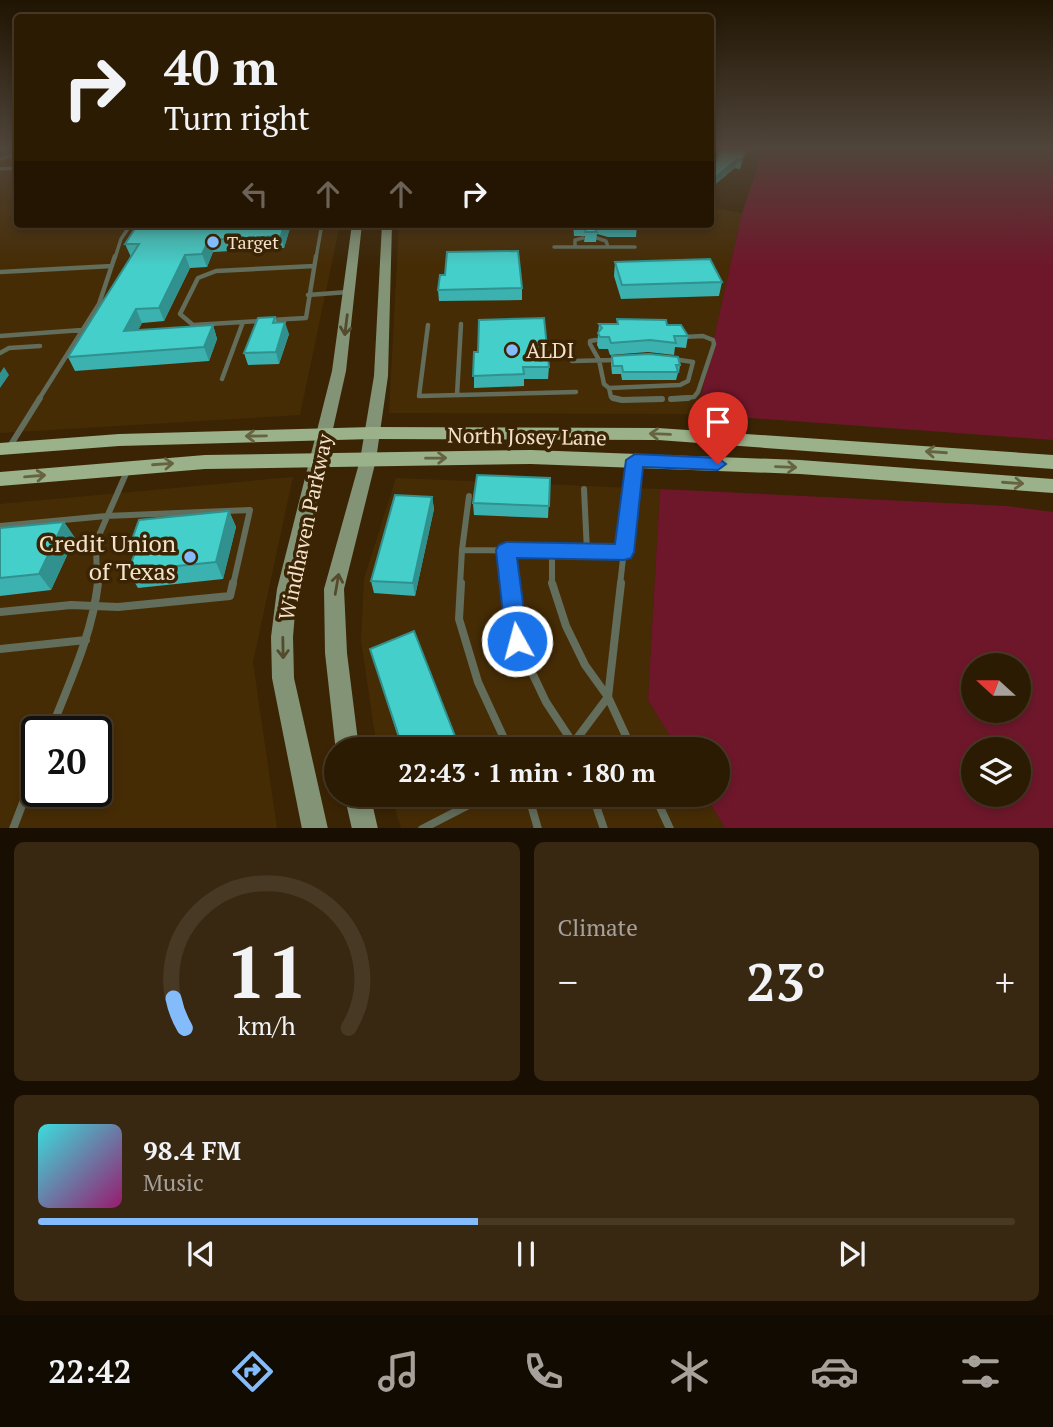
<!DOCTYPE html>
<meta charset="utf-8">
<style>
:root{--surface:#2c1b03;--page:#382812;--text:#f1f3f6;--muted:#a6a19a;--line:#483925;--accent:#84bcfb}
body{margin:0;font-family:"PT Serif",serif;background:var(--page);color:var(--text);height:100vh;display:flex;flex-direction:column;font-size:26px;white-space:nowrap}
*{box-sizing:border-box;margin:0}
p{font-size:23px;color:var(--muted)}
.icon{flex:none;width:38px;height:38px;fill:none;stroke:currentColor;stroke-width:2;stroke-linecap:round;stroke-linejoin:round}
.map{position:relative;height:828px;overflow:hidden}
.panel{display:flex;flex-direction:column;gap:14px;padding:14px;background:#180f02;flex:1}
.panel>*{flex:none}
.hud{position:absolute;left:14px;top:14px;width:700px;height:214px;border-radius:7px;box-shadow:0 4px 10px #0003,0 0 0 2px var(--line);background:#2c1b03;color:var(--text);overflow:hidden}
.needle{width:46px;rotate:291deg}
.controls{position:absolute;left:961px;top:653px;display:grid;gap:14px}
.controls a{display:grid;place-items:center;width:70px;height:70px;border-radius:50%;background:var(--surface);box-shadow:0 4px 10px #0003,0 0 0 2px var(--line);font-size:35px}
.speed{position:absolute;left:21px;top:716px;display:flex;gap:14px;font-size:35px;font-weight:700;text-align:center}
.speed>*{display:grid;place-content:center;width:91px;height:91px;border-radius:50%;background:var(--surface);box-shadow:0 4px 10px #0003,0 0 0 2px var(--line);line-height:1}
.speed .limit{border:4px solid #111;border-radius:10px;background:#fff;color:#111}
.pin{position:absolute;display:grid;place-items:center;width:60px;height:60px;color:#fff;margin:-72px -30px;border-radius:50% 50% 50% 0;rotate:-45deg;box-shadow:0 0 7px #0007}
.pin .icon{rotate:45deg}
.me{position:absolute;width:77px;margin:-38px;rotate:353deg;stroke-linejoin:round;filter:drop-shadow(0 0 5px #0008)}
.turn{display:flex;align-items:center;gap:24px;height:147px;padding:0 35px;font-size:32px}
.turn .icon{width:91px;height:91px;stroke-width:2.5}
.turn b{display:block;font-size:49px;line-height:60px}
.lanes{display:flex;align-items:center;height:66px;padding:0 35px;background:#0003;justify-content:center;gap:35px;direction:ltr}
.lanes .off{opacity:.35}
.big{font-size:52px;font-weight:600;line-height:1.1}
.panel .widget{flex:1;display:flex;flex-direction:column;justify-content:center;gap:10px;min-width:0;padding:0 24px;border-radius:10px;background:var(--page)}
.panel .dial{align-items:center;gap:0}
.dial svg{height:182px;overflow:visible;fill:none;stroke:var(--line);stroke-width:7;stroke-linecap:round;text-anchor:middle}
.dial text{fill:var(--text);stroke:none}
.song{display:flex;align-items:center;gap:21px}
.cover{width:84px;height:84px;border-radius:10px;background:linear-gradient(135deg,hsl(180 70% 55%),hsl(320 70% 35%))}
.played{height:7px;border-radius:4px;background:linear-gradient(90deg,var(--accent) 45%,var(--line) 45%)}
.keys{display:flex;justify-content:space-around;direction:ltr}
.heat{display:flex;justify-content:space-between;align-items:center;font-size:38px;direction:ltr}
.panel .tiles{flex:1;display:grid;gap:14px;grid-template-columns:1fr 1fr}
.widget:last-child{grid-column:span 2}
.trip{position:absolute;left:324px;top:737px;width:406px;height:70px;border-radius:35px;background:var(--surface);box-shadow:0 4px 10px #0003,0 0 0 2px var(--line);font-weight:600;line-height:70px;text-align:center}
.tab-bar{display:flex;height:112px;justify-content:space-around;align-items:center;background:#120b01;color:var(--muted)}
.tab-bar .icon{width:49px;height:49px}
.tab-bar .current{color:var(--accent)}
.tab-bar b{font-size:32px;color:var(--text)}
.map>svg:first-child{display:block}
.built{fill:#462c05;fill-rule:evenodd}
.green{fill:#6e172b;fill-rule:evenodd}
.lines{fill:none;stroke-linecap:round;stroke-linejoin:round}
.lane-far3{stroke:#626d5b;stroke-width:3.5}
.lane-far2{stroke:#626d5b;stroke-width:4.5}
.lane-far1{stroke:#626d5b;stroke-width:6}
.lane{stroke:#626d5b;stroke-width:8}
.secondary{fill:#829376;fill-rule:evenodd}
.primary{fill:#9ab18a;fill-rule:evenodd}
.wall{fill:#3bb2af}
.shaded-wall{fill:#30918e}
.building{fill:#45cfcb;stroke:#30918e;stroke-width:2}
.oneway{stroke:#534b2c}
.oneway2{stroke:#656340}
.route{fill:#1a73e8;stroke:#114b97;stroke-width:2}
.poi-dot{fill:#84bcfb;stroke:#3a2404;stroke-width:2.5}
.labels{text-anchor:middle;dominant-baseline:central;stroke-width:7;stroke-linejoin:round;paint-order:stroke}
.far-poi-label{font-size:18px;fill:#f4e2cc;stroke:#3a2404;text-anchor:start}
.poi-label{font-size:21px;fill:#f4e2cc;stroke:#3a2404;text-anchor:start}
.street-label{font-size:21px;fill:#f4e2cc;stroke:#3a2404}
.near-poi-label{font-size:24px;fill:#f4e2cc;stroke:#3a2404;text-anchor:end}
</style>
<div class="map">
<svg width="1053" height="829" viewBox="0 0 1053 829">
<rect width="100%" height="100%" fill="#3a2404"/>
<path class="built" d="M0,150H17L18,224H340L300,415L0,433Z
M711,208L742,213L697,414L389,413L399,224H710Z
M293,477L253,662L277,828L0,829V504ZM37,732H96V791H37Z
M396,478L660,489L648,700L678,749H377L361,640L364,579Z
M391,795H705L725,828H401Z"/>
<path class="green" d="M763,150H1053V440L697,414L742,213Z
M660,489L1007,506L1053,512V828H725L705,795L718,794V749H678L648,700ZM973,665H1018V710H973ZM973,749H1018V794H973Z"/>
<g class="lines">
<path class="lane-far3" d="M0,159L18,154
M0,169L18,168
M597,238L606,241L608,247
M554,247H635
M575,247V240L583,238
M115,258L121,239L131,224
M316,258L322,224"/>
<path class="lane-far2" d="M0,272L112,266
M308,295L348,292
M271,320L306,318L316,256
M243,322L261,321
M428,325L419,396L576,392
M0,336L82,330
M596,340L590,341V344L599,360L604,384L609,388L680,385L688,381L693,362L673,359
M0,353L9,348L40,346
M572,361L617,360
M222,379L243,322L193,325L180,314L198,278L216,271L314,266
M609,388L611,397L619,399
M457,395L461,324
M39,399L99,304L115,256
M652,399H662
M671,399L694,397L698,392L714,344L713,340L703,336L684,337"/>
<path class="lane-far1" d="M613,398L622,400L662,399
M671,399L688,398
M10,446L40,398
M584,489L587,551
M0,526L106,516L250,510L233,585
M462,550L469,496
M506,550L510,585
M552,551V585
M97,585L96,542L128,469
M460,585L462,550L624,552
M620,585L634,462"/>
<path class="lane" d="M461,583L459,619L478,682L509,749
M510,583L517,641L546,702L575,746
M552,583L566,626L585,665L608,697L632,749
M0,612L71,605L118,607L230,596L233,583
M0,649L86,640
M50,732C69,683 92,636 98,583
M569,749L608,697L621,583
M528,794L538,829
M592,794L604,829
M654,794L670,829
M13,829L37,766
M422,829L490,794"/>
<path class="secondary" d="M352,224H362L346,371L297,589L293,637L294,678L328,829H302L272,678L271,637L277,589L332,371Z
M382,224H392L388,376L376,460L344,589L347,653L359,749H336V752L325,653L324,589L360,460L374,376Z
M344,794H370L378,829H352Z"/>
<path class="primary" d="M372,427L658,428L1053,455V469L658,440L372,439L119,446L0,455V443L119,434Z
M531,450L800,460L1053,479V493L800,474L531,464L205,469L0,486V472L205,455Z"/>
</g>
<path class="wall" d="M721,150H746L740,169L714,165Z
M134,224H310L309,227L290,228L284,248L213,252L207,267L190,268L164,321L142,323L138,330L213,325L217,339L209,361L75,371L68,357L131,257L125,244L136,228Z
M573,224H637L636,237H608L597,234L596,242H584L585,236H574Z
M615,262L722,282L719,296L621,299L614,276Z
M445,275L522,288V300L439,301L438,290Z
M275,317L277,323L289,334L279,364L248,365L244,353Z
M617,319L667,325L688,336L686,348L675,347L674,355L648,352L610,355L608,349H599L597,345L599,324H617Z
M474,352L549,367L548,379H524V386L474,388Z
M612,356L680,365L679,373H678L676,380H622L621,374H612L611,364Z
M550,478L548,518L474,515L473,503Z
M432,497L434,509L415,596L374,593L371,581Z
M229,511L236,527L223,579L138,588L128,571L134,554L130,545Z
M64,522L75,538L51,590L0,596V528Z
M370,649L460,749H402Z"/>
<path class="shaded-wall" d="M737,159L735,168L710,189V182Z
M284,224H289L290,228L284,248L281,236Z
M209,240L213,252L207,267L202,254Z
M185,255L190,268L164,321L159,308Z
M136,309L142,323L130,345L124,331Z
M285,322L289,334L279,364L276,352Z
M213,325L217,339L209,361L204,347Z
M4,367L9,375L0,388V373Z
M432,497L434,509L415,596L413,583Z
M229,511L236,527L223,579L216,562Z
M64,522L75,538L51,590L39,574Z"/>
<path class="building" d="M721,150H745L742,160L737,159L710,182V164L714,165Z
M138,224H284L281,236L209,240L202,254L185,255L159,308L136,309L124,331L213,325L204,347L68,357L139,244H125Z
M575,224H597L593,227L597,232H585L587,225H575Z
M600,224H637V227H609Z
M518,251L522,288L438,290L440,275H445L447,252Z
M710,259L722,282L622,285L615,262Z
M275,317L273,323L285,322L276,352L244,353L258,318Z
M544,318L549,367H523L524,374L473,376L474,352H478L479,320Z
M617,319L666,320L667,325H681L688,336H674L676,343L650,340L611,343L609,337H600L598,333L602,328L599,324H618Z
M649,354L678,357L680,365H676L678,372H623L622,366H613L612,356Z
M477,475L550,478L549,506L473,503Z
M395,495L432,497L413,583L371,581Z
M229,511L216,562L128,571L138,545H130L139,520Z
M64,522L39,574L0,578V528Z
M414,631L460,749H403L370,649Z"/>
<defs><path id="oneway-shaft" d="M-6 0H5M1.5-3L5.5 0L1.5 3" fill="none" stroke-width="1.6" stroke-linecap="round" stroke-linejoin="round" transform="scale(1.75)"/></defs>
<g class="oneway">
<use href="#oneway-shaft" transform="translate(346 325) rotate(97)"/>
<use href="#oneway-shaft" transform="translate(337 584) rotate(-80)"/>
<use href="#oneway-shaft" transform="translate(283 648) rotate(89)"/>
</g>
<g class="oneway2">
<use href="#oneway-shaft" transform="translate(660 434) rotate(-178)"/>
<use href="#oneway-shaft" transform="translate(256 436) rotate(179)"/>
<use href="#oneway-shaft" transform="translate(936 452) rotate(-176)"/>
<use href="#oneway-shaft" transform="translate(436 458) rotate(-1)"/>
<use href="#oneway-shaft" transform="translate(163 464) rotate(-4)"/>
<use href="#oneway-shaft" transform="translate(786 467) rotate(2)"/>
<use href="#oneway-shaft" transform="translate(35 476) rotate(-5)"/>
<use href="#oneway-shaft" transform="translate(1013 483) rotate(4)"/>
</g>
<linearGradient id="sky" x2="0" y2="1"><stop stop-color="#201402"/><stop offset="0.56" stop-color="#4f453a"/><stop offset="1" stop-color="#4f453a" stop-opacity="0"/></linearGradient>
<rect width="1053" height="266" fill="url(#sky)"/>
<path class="route" d="M635,454L718,458L726,464L718,470L643,467L634,552L631,558L624,560L517,558L528,641L525,648L517,651L509,648L506,641L496,550L499,545L506,542L615,544L626,460Z"/>
<g class="poi-dot">
<circle cx="213" cy="242" r="7"/>
<circle cx="512" cy="350" r="7"/>
<circle cx="190" cy="557" r="7"/>
</g>
<g class="labels">
<g class="far-poi-label">
<text x="227" y="242">Target</text>
</g>
<g class="poi-label">
<text x="526" y="350">ALDI</text>
</g>
<g class="street-label">
<text transform="translate(527 436) rotate(1)">North Josey Lane</text>
<text transform="translate(305 527) rotate(-78)">Windhaven Parkway</text>
</g>
<g class="near-poi-label">
<text x="176" y="543">Credit Union<tspan x="176" dy="28">of Texas</tspan></text>
</g>
</g>
</svg>
<div class="controls">
<a><svg class="needle" viewBox="-14 -14 28 28"><path d="M0-13l5 13h-10z" fill="#e53935"/><path d="M0 13l5-13h-10z" fill="#a6a19a"/></svg></a>
<a><svg class="icon" aria-label="layers" viewBox="0 0 24 24"><path d="M12 4l9 5-9 5-9-5zM3 14l9 5 9-5"/></svg></a>
</div>
<div class="speed"><div class="limit">20</div></div>
<div class="pin" style="left:718px;top:464px;background:#d93025"><svg class="icon" aria-label="arrive" viewBox="0 0 24 24"><path d="M6 21V4h12l-3 4 3 4H6"/></svg></div>
<svg class="me" style="left:517px;top:641px" viewBox="-20 -20 40 40"><circle r="17" fill="#1a73e8" stroke="#fff" stroke-width="3"/><path d="M0-11L8 9 0 5-8 9z" fill="#fff"/></svg>
<div class="trip">22:43 · 1 min · 180 m</div>
<div class="hud">
<div class="turn"><svg class="icon" aria-label="right" viewBox="0 0 24 24"><path d="M7 20v-9h11M14 6l5 5-5 5"/></svg><div><b>40 m</b>Turn right</div></div>
<div class="lanes"><svg class="icon off" aria-label="left" viewBox="0 0 24 24"><path d="M17 20v-9H6M10 6l-5 5 5 5"/></svg><svg class="icon off" aria-label="ahead" viewBox="0 0 24 24"><path d="M12 20V5M6 11l6-6 6 6"/></svg><svg class="icon off" aria-label="ahead" viewBox="0 0 24 24"><path d="M12 20V5M6 11l6-6 6 6"/></svg><svg class="icon" aria-label="right" viewBox="0 0 24 24"><path d="M7 20v-9h11M14 6l5 5-5 5"/></svg></div>
</div>
</div>
<section class="panel">
<div class="tiles">
<div class="widget dial"><svg viewBox="0 0 100 80">
<path d="M14 69A42 42 0 1 1 86 69"/>
<path d="M14 69A42 42 0 0 1 9 56" stroke="#84bcfb"/>
<text x="50" y="56" font-size="32" font-weight="700">11</text>
<text x="50" y="72" font-size="11">km/h</text>
</svg></div>
<div class="widget"><p>Climate</p>
<div class="heat"><a>−</a><b class="big">23°</b><a>+</a></div>
</div>
<div class="widget">
<div class="song"><i class="cover"></i><div><b>98.4 FM</b><p>Music</p></div></div>
<div class="played"></div>
<div class="keys"><svg class="icon" aria-label="previous" viewBox="0 0 24 24"><path d="M18 5L8 12l10 7zM5 5v14"/></svg><svg class="icon" aria-label="pause" viewBox="0 0 24 24"><path d="M8 5v14M16 5v14"/></svg><svg class="icon" aria-label="next" viewBox="0 0 24 24"><path d="M6 5l10 7-10 7zM19 5v14"/></svg></div>
</div>
</div>
</section>
<nav class="tab-bar">
<b>22:42</b>
<svg class="icon current" aria-label="directions" viewBox="0 0 24 24"><path d="M12 3l9 9-9 9-9-9zM9 14v-3h6M13 9l2 2-2 2"/></svg>
<svg class="icon" aria-label="music" viewBox="0 0 24 24"><path d="M9 18V5l10-2v13"/><circle cx="6" cy="18" r="3"/><circle cx="16" cy="16" r="3"/></svg>
<svg class="icon" aria-label="phone" viewBox="0 0 24 24"><path d="M5 4h4l2 5-3 2q2 4 5 5l2-3 5 2v4C11 20 4 13 5 4z"/></svg>
<svg class="icon" aria-label="climate" viewBox="0 0 24 24"><path d="M12 3v18M4 7l16 10M4 17L20 7"/></svg>
<svg class="icon" aria-label="car" viewBox="0 0 24 24"><path d="M5 17H2v-5l4-1 3-4h7l3 4 3 1v5h-3M9 17h6M6 11h13"/><circle cx="7" cy="17" r="2"/><circle cx="17" cy="17" r="2"/></svg>
<svg class="icon" aria-label="filters" viewBox="0 0 24 24"><path d="M4 7h16M4 17h16"/><circle cx="9" cy="7" r="2"/><circle cx="15" cy="17" r="2"/></svg>
</nav>
